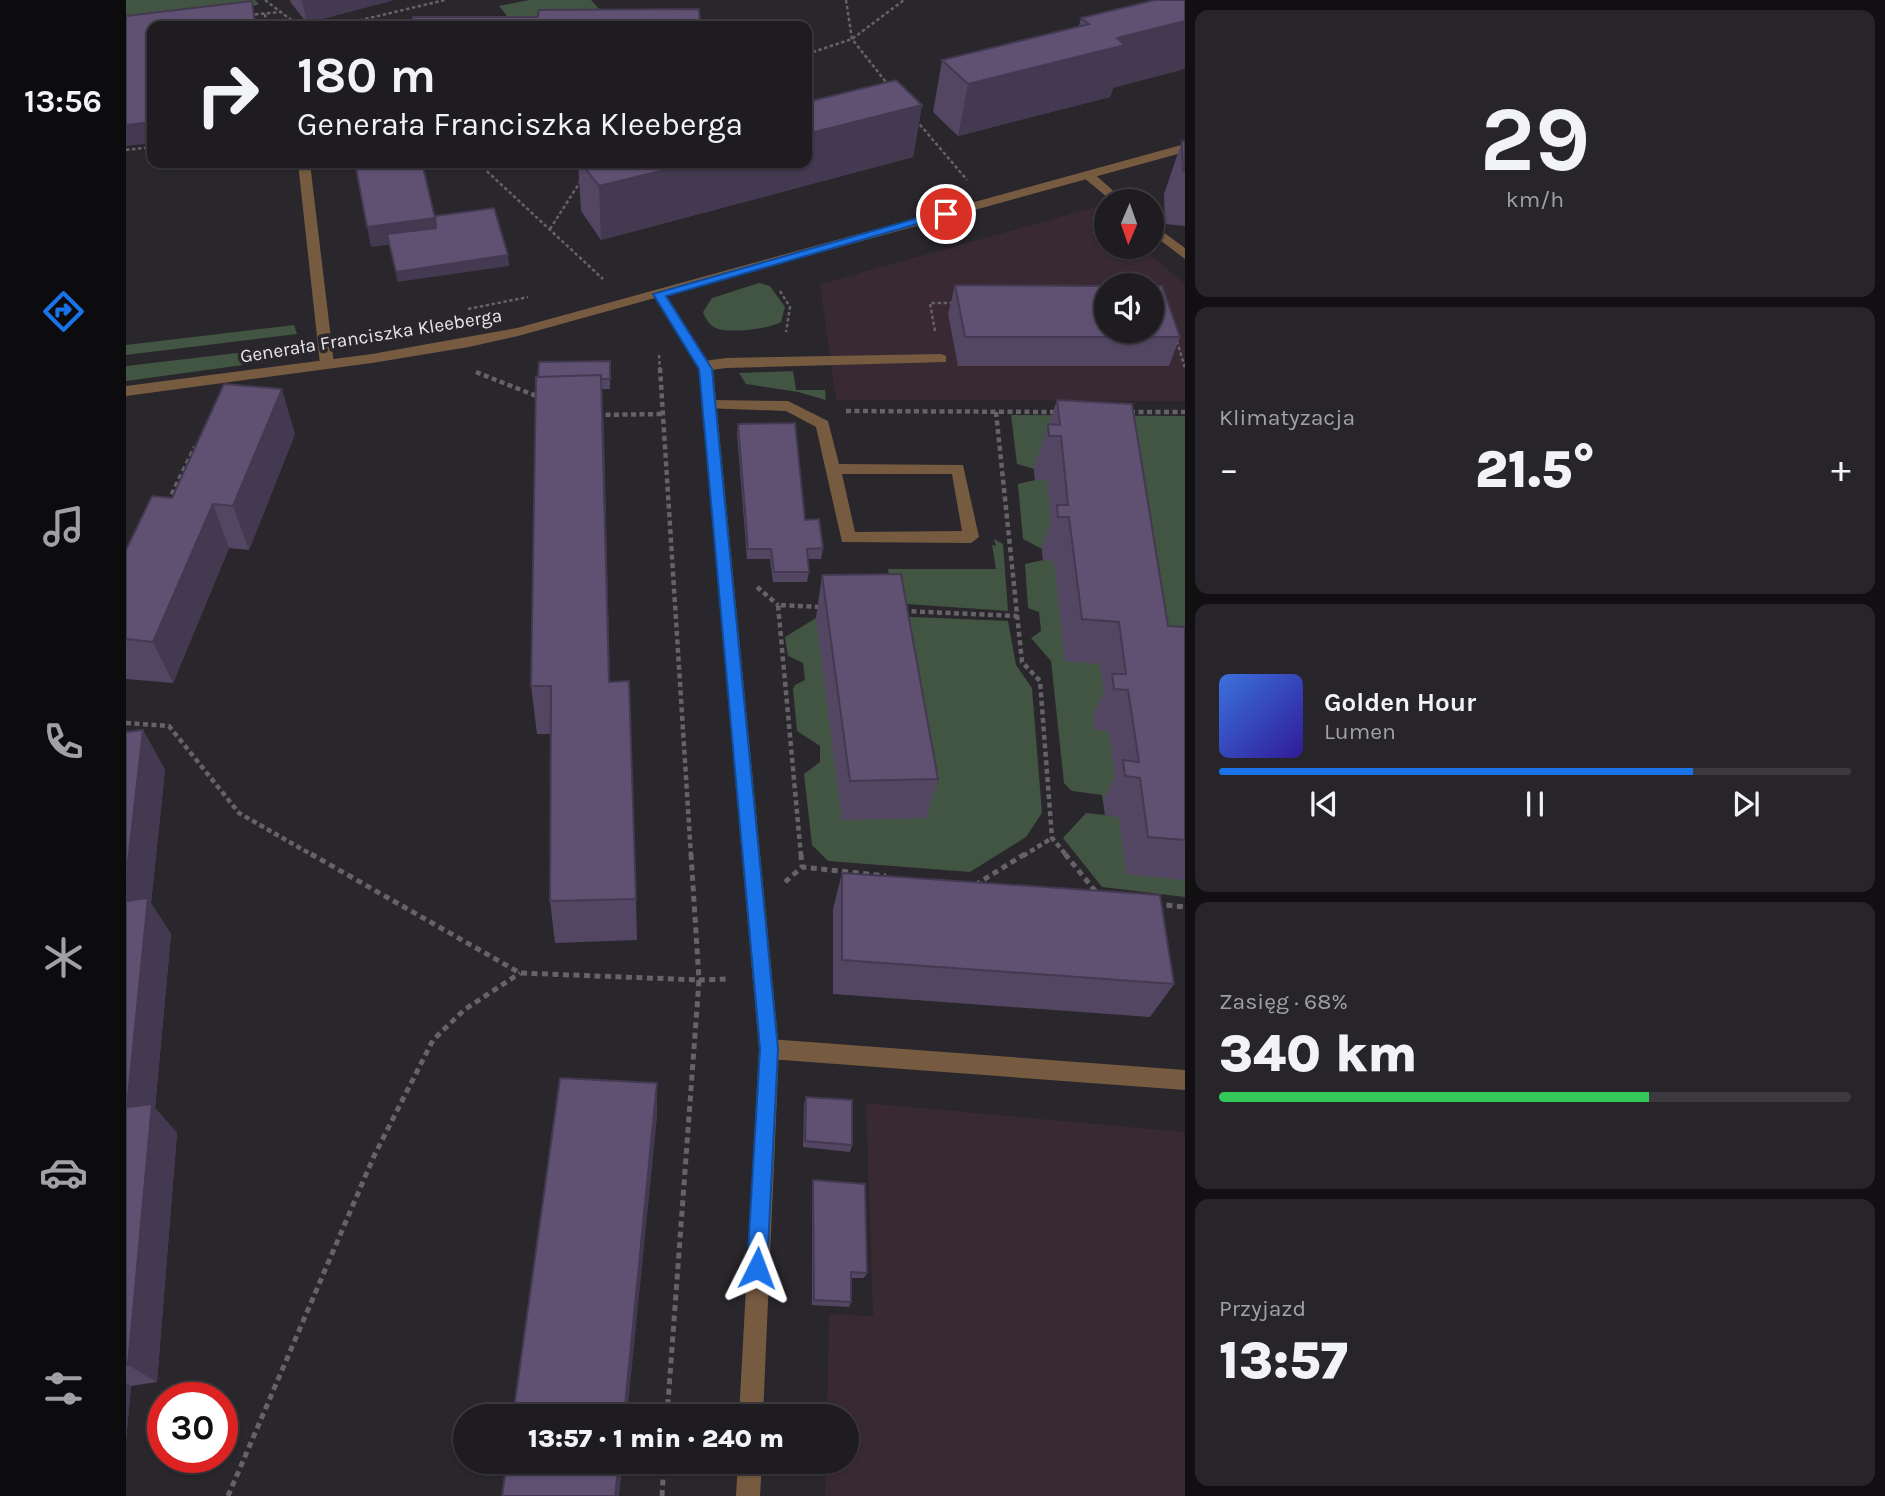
<!DOCTYPE html>
<html lang="pl">
<meta charset="utf-8">
<style>
:root{--surface:#1f1c21;--page:#27252a;--text:#f1f3f6;--muted:#a1a1a5;--line:#3c3a3f;--accent:#1a73e8}
body{margin:0;font-family:Karla,sans-serif;background:var(--page);color:var(--text);height:100vh;display:flex;flex-direction:column;font-size:26px;white-space:nowrap}
*{box-sizing:border-box;margin:0}
p{font-size:23px;color:var(--muted)}
.icon{flex:none;width:38px;height:38px;fill:none;stroke:currentColor;stroke-width:2;stroke-linecap:round;stroke-linejoin:round}
.map{position:relative;flex:1;overflow:hidden}
.side{display:flex;flex-direction:column;gap:10px;padding:10px;background:#110f12;width:700px}
.side>*{flex:none}
.top-card{position:absolute;left:21px;top:21px;width:665px;height:147px;border-radius:14px;box-shadow:0 2px 5px #0004,0 0 0 2px var(--line);background:#1f1c21;color:var(--text);overflow:hidden}
.needle{width:46px;rotate:182deg}
.tools{position:absolute;left:968px;top:189px;display:grid;gap:14px}
.tools a{display:grid;place-items:center;width:70px;height:70px;border-radius:50%;background:var(--surface);box-shadow:0 2px 5px #0004,0 0 0 2px var(--line);font-size:35px}
.speed{position:absolute;left:21px;top:1382px;display:flex;gap:14px;font-size:35px;font-weight:700;text-align:center}
.speed>*{display:grid;place-content:center;width:91px;height:91px;border-radius:50%;background:var(--surface);box-shadow:0 2px 5px #0004,0 0 0 2px var(--line);line-height:1}
.speed .limit{border:10px solid #d22;background:#fff;color:#111}
.pin{position:absolute;display:grid;place-items:center;width:60px;height:60px;color:#fff;margin:-30px;border:4px solid #fff;border-radius:50%;box-shadow:0 2px 7px #0007}
.me{position:absolute;width:77px;margin:-38px;rotate:3deg;stroke-linejoin:round;filter:drop-shadow(0 0 5px #0008)}
.turn{display:flex;align-items:center;gap:24px;height:147px;padding:0 35px;font-size:32px}
.turn .icon{width:91px;height:91px;stroke-width:2.5}
.turn b{display:block;font-size:49px;line-height:60px}
.big{font-size:52px;font-weight:800;line-height:1.1}
.side .widget{flex:1;display:flex;flex-direction:column;justify-content:center;gap:10px;min-width:0;padding:0 24px;border-radius:14px;background:var(--page)}
.side .dial{align-items:center;gap:0}
.dial b{font-size:91px;line-height:1}
.song{display:flex;align-items:center;gap:21px}
.cover{width:84px;height:84px;border-radius:10px;background:linear-gradient(135deg,hsl(220 70% 55%),hsl(250 70% 35%))}
.played{height:7px;border-radius:4px;background:linear-gradient(90deg,var(--accent) 75%,var(--line) 75%)}
.keys{display:flex;justify-content:space-around;direction:ltr}
.heat{display:flex;justify-content:space-between;align-items:center;font-size:38px;direction:ltr}
.charge{height:10px;border-radius:5px;background:linear-gradient(90deg,#34c759 68%,var(--line) 0)}
.trip{position:absolute;left:327px;top:1404px;width:406px;height:70px;border-radius:35px;background:var(--surface);box-shadow:0 2px 5px #0004,0 0 0 2px var(--line);font-weight:800;line-height:70px;text-align:center}
main{display:flex;flex:1;min-height:0}
.tabs{display:flex;flex-direction:column;width:126px;justify-content:space-around;align-items:center;background:#0c0b0d;color:var(--muted)}
.tabs .icon{width:49px;height:49px}
.tabs .selected{color:var(--accent)}
.tabs b{font-size:32px;color:var(--text)}
.map>svg:first-child{display:block}
.education{fill:#392933;fill-rule:evenodd}
.green{fill:#425442}
.lines{fill:none;stroke-linecap:round;stroke-linejoin:round}
.path-far2{stroke:#656268;stroke-width:2.5;stroke-dasharray:3.5 2.5;stroke-linecap:butt}
.path-far1{stroke:#656268;stroke-width:4.5;stroke-dasharray:5 3.5;stroke-linecap:butt}
.path{stroke:#656268;stroke-width:5;stroke-dasharray:6 4.5;stroke-linecap:butt}
.lane{fill:#765b41;fill-rule:evenodd}
.street{fill:#765b41;fill-rule:evenodd}
.wall{fill:#534663}
.shaded-wall{fill:#433950}
.building{fill:#605173;stroke:#433950;stroke-width:2}
.route{fill:#1a73e8;stroke:#114b97;stroke-width:2}
.labels{text-anchor:middle;dominant-baseline:central;stroke-width:7;stroke-linejoin:round;paint-order:stroke}
.far-street-label{font-size:19px;fill:#e7e5ea;stroke:#29262c}
</style>
<main>
<nav class="tabs">
<b>13:56</b>
<svg class="icon selected" aria-label="directions" viewBox="0 0 24 24"><path d="M12 3l9 9-9 9-9-9zM9 14v-3h6M13 9l2 2-2 2"/></svg>
<svg class="icon" aria-label="music" viewBox="0 0 24 24"><path d="M9 18V5l10-2v13"/><circle cx="6" cy="18" r="3"/><circle cx="16" cy="16" r="3"/></svg>
<svg class="icon" aria-label="phone" viewBox="0 0 24 24"><path d="M5 4h4l2 5-3 2q2 4 5 5l2-3 5 2v4C11 20 4 13 5 4z"/></svg>
<svg class="icon" aria-label="climate" viewBox="0 0 24 24"><path d="M12 3v18M4 7l16 10M4 17L20 7"/></svg>
<svg class="icon" aria-label="car" viewBox="0 0 24 24"><path d="M5 17H2v-5l4-1 3-4h7l3 4 3 1v5h-3M9 17h6M6 11h13"/><circle cx="7" cy="17" r="2"/><circle cx="17" cy="17" r="2"/></svg>
<svg class="icon" aria-label="filters" viewBox="0 0 24 24"><path d="M4 7h16M4 17h16"/><circle cx="9" cy="7" r="2"/><circle cx="15" cy="17" r="2"/></svg>
</nav>
<div class="map">
<svg width="1059" height="1496" viewBox="0 0 1059 1496">
<rect width="100%" height="100%" fill="#29262c"/>
<path class="education" d="M970,207L980,216V247H1015L1059,284V401L710,400L694,284ZM980,285H1026V331H980Z
M740,1103L1059,1132V1496H699L700,1461H721V1416H701L703,1314L747,1316Z"/>
<path class="green" d="M0,0H129L133,4L114,11L0,24Z
M403,0H465L478,14L389,26L373,6Z
M633,283L644,286L659,307L655,322C642,329 607,333 592,329C584,326 580,320 577,312L586,298Z
M168,325L171,334L0,355V345Z
M163,347L159,354L147,361L0,381V366Z
M667,371L670,390H699L700,400L672,392L620,384L613,373Z
M885,415L1059,416V897L976,887L937,838L960,813L979,815L976,795L946,791L938,783L925,661L905,638L915,631L913,612L902,608L899,564L917,560L916,549L897,539L892,484L909,480L908,469L891,464Z
M868,539L877,544L882,611L766,603L762,569H870L866,545L870,546Z
M765,616L882,621L890,665L906,688L916,813L900,837L844,872L702,861L686,845L678,774L694,762V746L671,731L667,689L669,685L679,680L677,663L662,656L659,637L690,618Z"/>
<g class="lines">
<path class="path-far2" d="M139,0L173,26
M720,0L726,39L763,86
M139,14L140,26
M123,15L154,12
M210,26L319,0
M681,54L726,39L778,0
M790,120L841,180
M0,150L26,147
M352,163L477,279
M424,229L456,179
M654,291L664,307L660,332
M342,309L402,297
M809,331L804,303H830
M1051,341L1059,368
M533,355L534,370"/>
<path class="path-far1" d="M534,368L565,856
M350,372L413,397
M720,411L932,412
M870,412L896,662L914,681L926,838L941,856
M1004,412H1059
M471,415L538,414
M42,502L69,447
M631,587L652,605
M777,611L891,616
M0,723L43,726L113,813L188,856
M675,856L652,605L695,607
M897,856L926,838"/>
<path class="path" d="M185,854L394,973L573,980L541,1416
M565,854L573,980L603,979
M675,854L676,867
M939,854L970,892
M659,882L676,867L760,876
M849,885L899,854
M1030,904L1059,907
M102,1496L248,1156L307,1040L338,1010L394,973
M536,1496L538,1461"/>
<path class="lane" d="M172,163H184L208,364L201,369L194,364Z
M962,171L966,172L999,201H986L958,178V172Z
M1026,224L1059,248V259L1026,234Z
M815,354L820,356V362L600,368L578,371L571,366L578,361L600,358Z
M583,400L662,401L702,421L713,464L837,465L853,537L845,543L716,542L690,427L660,411L578,408L576,405L578,402ZM716,474H826L836,531L729,532Z
M643,1039L1059,1070V1090L643,1059L636,1056L633,1049L636,1042Z"/>
<path class="street" d="M1059,144V152L540,295L587,369L653,1049L637,1416H613L633,1049L573,369L529,298L392,336L343,347L246,363L0,396V386L246,354L391,328Z
M612,1461H636L634,1496H610Z"/>
</g>
<path class="wall" d="M164,0H268L181,23L165,3Z
M1029,0L987,88L984,97L832,136L807,112L816,60L953,26L955,18Z
M796,105L787,157L475,240L455,211L452,163H681Z
M1056,141L1059,142V226L1039,224L1038,194Z
M829,285L1054,337L1043,366H832L822,314Z
M484,361V389H476L484,682L510,899L511,940L429,943L424,901L425,734H411L405,686L412,377Z
M931,400L1042,626L1059,627V880L1000,874L993,817L979,815L978,799L989,776L983,731L969,730L967,715L978,692L974,664L939,661L928,561L917,560L916,548L925,522L921,480H909L908,468Z
M612,424L679,520L697,548L695,559H682L683,572L681,582H647L644,559H621L611,434Z
M169,434L123,550L103,548L47,683L0,679V550L46,498Z
M696,575L812,779L800,818L716,820L690,618Z
M17,730L39,770L25,903L45,934L29,1108L51,1133L31,1382L5,1386L0,1441V732Z
M716,873L1048,984L1024,1017L707,994V909Z
M680,1097L726,1145L724,1152L677,1147L678,1104Z
M687,1180L741,1273L738,1278H725V1302L723,1307L686,1305V1186Z"/>
<path class="shaded-wall" d="M176,0H268L181,23Z
M126,1L131,26H129Z
M1059,21V69L987,88L984,97L832,136L842,84L991,38Z
M796,105L787,157L475,240L473,186L567,163H681V134Z
M26,122V143L0,146V125Z
M309,218L312,238L245,247L241,227Z
M382,255L383,266L271,282L270,272Z
M475,375L478,428L485,730L483,682Z
M156,389L169,434L123,550L107,506Z
M87,504L103,548L47,683L27,642Z
M17,730L39,770L25,903L45,934L29,1108L51,1133L31,1382L2,1365L0,880Z
M531,1083V1118L501,1416H498Z
M0,1383L5,1386L0,1441Z
M493,1461H497L493,1496H489Z"/>
<path class="building" d="M1029,0H1059V21L991,38L999,45L842,84L816,60L963,24L955,18Z
M126,1L129,26H26V122L0,125V16Z
M573,9L574,26H285L287,17H412L413,10Z
M770,80L796,105L681,134V102Z
M1056,141L1059,142V171H1057Z
M229,163H296L309,218L241,227Z
M455,163H567L473,186Z
M368,208L382,255L270,272L261,234L310,228L309,216Z
M829,285L980,286V331H1026V286H1036L1054,337H839Z
M484,361V379H475V375L412,377L413,362Z
M475,375L483,682L503,681L510,899L424,901L425,686H405L410,377Z
M98,384L156,389L107,506L87,504L27,642L0,639V550L26,496L46,498Z
M931,400L1006,404L1042,626L1059,627V840L1022,837L1014,778L999,776L997,760L1013,762L1002,690L988,689L986,674H1000L993,622L956,619L943,517H932L931,505H942L935,436H923L922,424L934,425Z
M669,423L679,520L693,519L697,548L681,549L683,572H648L645,549H622L612,424Z
M775,574L812,779L724,781L696,575Z
M17,730L0,880V732Z
M716,873L1034,895L1048,984L716,960Z
M22,898L1,1107L26,1104L2,1365H0V901Z
M434,1078L531,1083L498,1416H387Z
M680,1097L726,1100V1145L679,1141Z
M687,1180L739,1184L741,1273L725,1272V1302L688,1300Z
M381,1461H493L489,1496H376Z"/>
<path class="route" d="M816,211L826,214L540,296L586,369L652,1049L641,1268L638,1275L631,1278L624,1275L621,1268L634,1049L573,369L527,294Z"/>
<g class="labels">
<g class="far-street-label">
<text transform="translate(245 336) rotate(-9)">Generała Franciszka Kleeberga</text>
</g>
</g>
</svg>
<div class="tools">
<a><svg class="needle" viewBox="-14 -14 28 28"><path d="M0-13l5 13h-10z" fill="#e53935"/><path d="M0 13l5-13h-10z" fill="#a1a1a5"/></svg></a>
<a><svg class="icon" aria-label="sound" viewBox="0 0 24 24"><path d="M4 9h4l5-4v14l-5-4H4zM17 9q2 3 0 6"/></svg></a>
</div>
<div class="speed"><div class="limit">30</div></div>
<div class="pin" style="left:820px;top:214px;background:#d93025"><svg class="icon" aria-label="arrive" viewBox="0 0 24 24"><path d="M6 21V4h12l-3 4 3 4H6"/></svg></div>
<svg class="me" style="left:631px;top:1268px" viewBox="-20 -20 40 40"><path d="M0-17L14 15 0 8-14 15z" fill="#1a73e8" stroke="#fff" stroke-width="4"/></svg>
<div class="trip">13:57 · 1 min · 240 m</div>
<div class="top-card">
<div class="turn"><svg class="icon" aria-label="right" viewBox="0 0 24 24"><path d="M7 20v-9h11M14 6l5 5-5 5"/></svg><div><b>180 m</b>Generała Franciszka Kleeberga</div></div>
</div>
</div>
<section class="side">
<div class="widget dial"><b>29</b><p>km/h</p></div>
<div class="widget"><p>Klimatyzacja</p>
<div class="heat"><a>−</a><b class="big">21.5°</b><a>+</a></div>
</div>
<div class="widget">
<div class="song"><i class="cover"></i><div><b>Golden Hour</b><p>Lumen</p></div></div>
<div class="played"></div>
<div class="keys"><svg class="icon" aria-label="previous" viewBox="0 0 24 24"><path d="M18 5L8 12l10 7zM5 5v14"/></svg><svg class="icon" aria-label="pause" viewBox="0 0 24 24"><path d="M8 5v14M16 5v14"/></svg><svg class="icon" aria-label="next" viewBox="0 0 24 24"><path d="M6 5l10 7-10 7zM19 5v14"/></svg></div>
</div>
<div class="widget"><p>Zasięg · 68%</p><b class="big">340 km</b><div class="charge"></div></div>
<div class="widget"><p>Przyjazd</p><b class="big">13:57</b></div>
</section>
</main>
